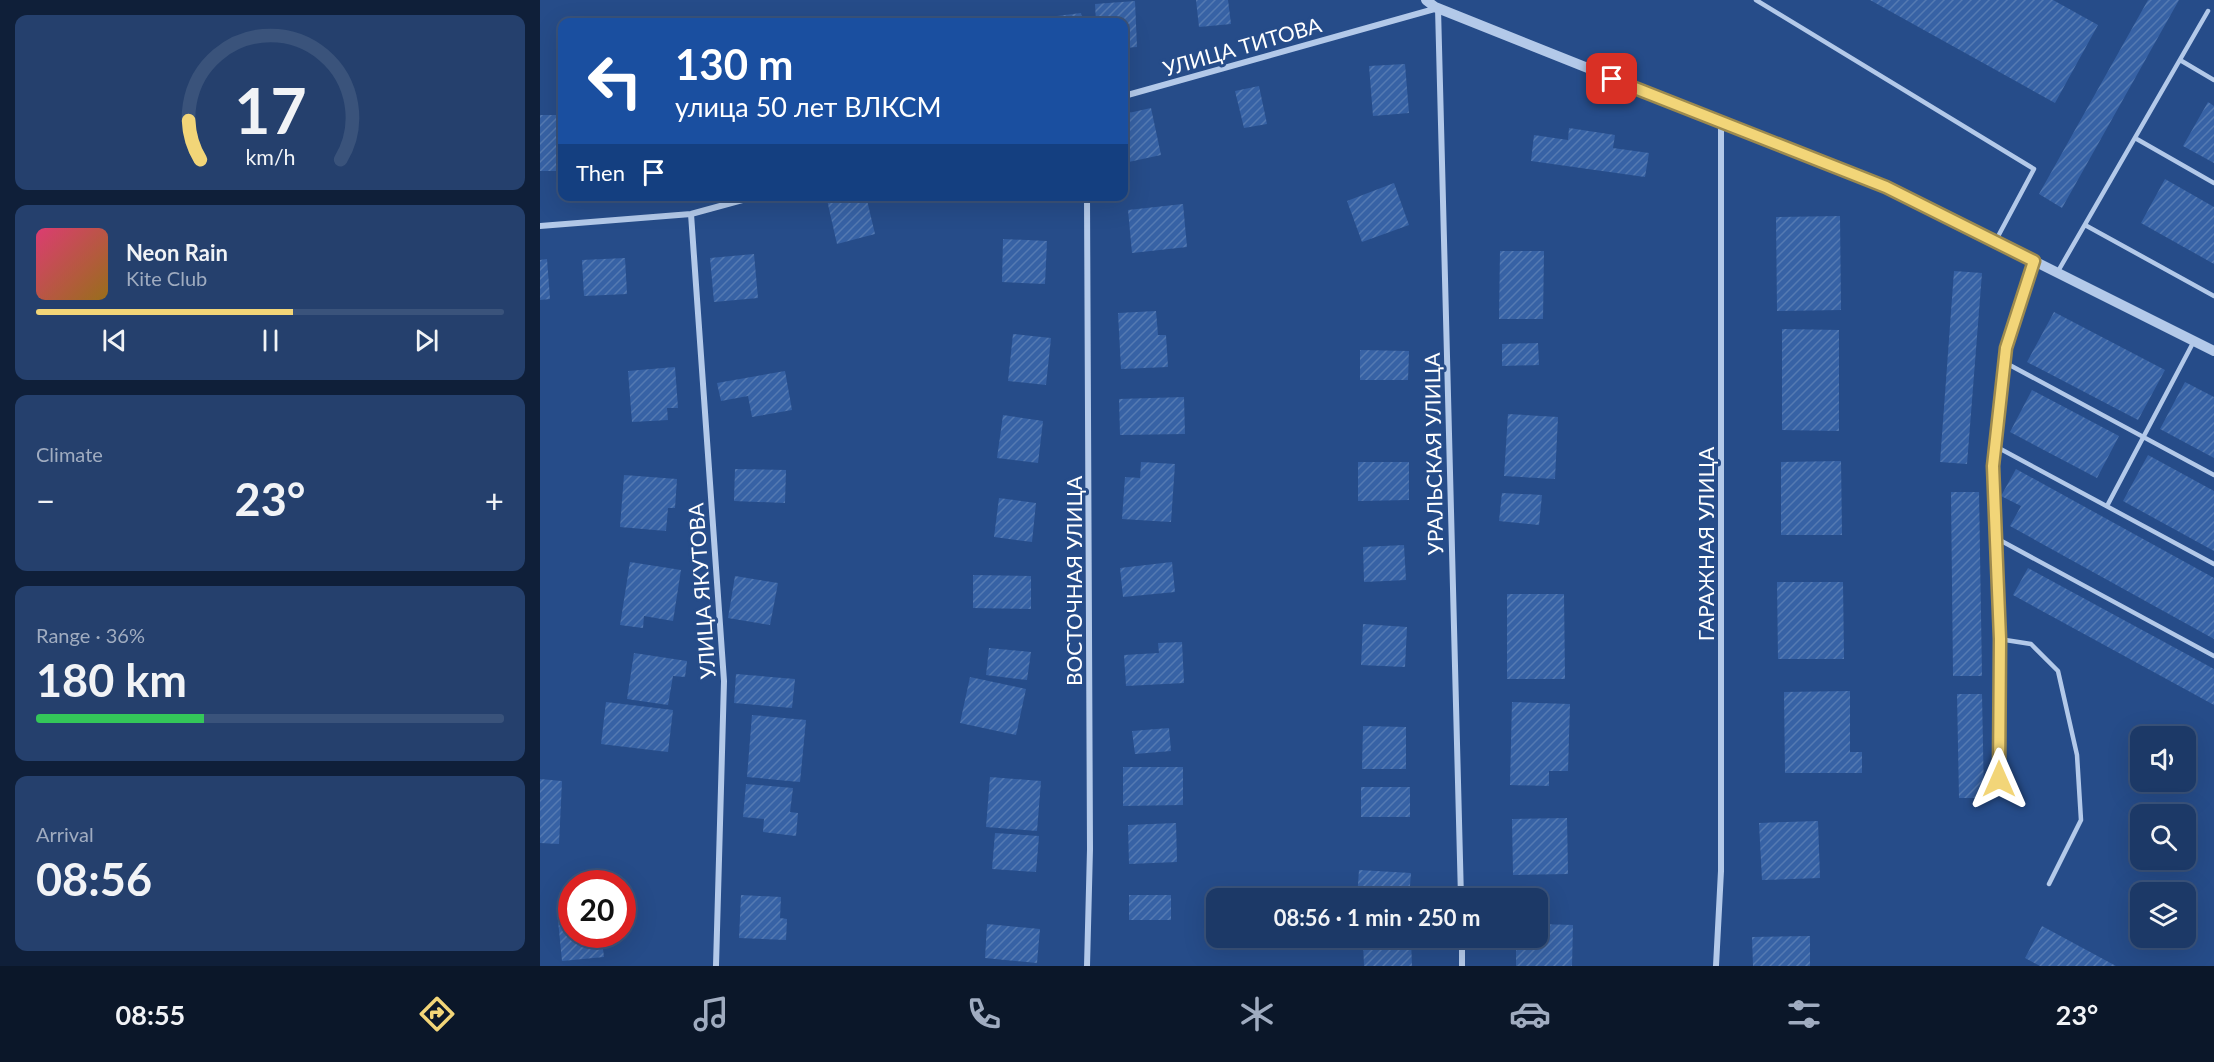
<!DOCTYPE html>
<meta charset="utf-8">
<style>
:root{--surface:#1c3967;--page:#25406d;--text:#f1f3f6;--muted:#a0acc0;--line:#3a537b;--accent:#f2d578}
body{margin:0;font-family:Lato,sans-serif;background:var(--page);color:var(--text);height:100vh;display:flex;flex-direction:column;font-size:22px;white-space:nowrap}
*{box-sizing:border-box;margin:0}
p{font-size:20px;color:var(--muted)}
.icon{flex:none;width:33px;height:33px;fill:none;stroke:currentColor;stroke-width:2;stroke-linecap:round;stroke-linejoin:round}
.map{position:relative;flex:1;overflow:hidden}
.drawer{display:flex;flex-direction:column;gap:15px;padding:15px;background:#0f1f39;width:540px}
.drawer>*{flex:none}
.hud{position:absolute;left:18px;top:18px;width:570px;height:183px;border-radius:12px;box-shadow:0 6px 24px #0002,0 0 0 2px var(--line);background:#1a4fa0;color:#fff;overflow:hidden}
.tools{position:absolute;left:1590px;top:726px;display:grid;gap:12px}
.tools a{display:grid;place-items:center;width:66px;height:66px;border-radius:12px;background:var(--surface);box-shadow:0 6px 24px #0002,0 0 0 2px var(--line);font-size:30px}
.speed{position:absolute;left:18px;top:870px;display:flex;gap:12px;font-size:30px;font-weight:700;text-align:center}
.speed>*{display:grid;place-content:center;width:78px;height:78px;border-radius:50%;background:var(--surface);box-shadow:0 6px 24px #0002,0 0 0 2px var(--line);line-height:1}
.speed .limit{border:9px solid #d22;background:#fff;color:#111}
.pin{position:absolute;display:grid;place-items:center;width:51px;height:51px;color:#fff;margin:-26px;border-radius:12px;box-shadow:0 3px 9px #0006}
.me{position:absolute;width:66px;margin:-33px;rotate:0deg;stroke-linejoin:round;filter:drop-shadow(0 0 4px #0008)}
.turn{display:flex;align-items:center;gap:21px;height:126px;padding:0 18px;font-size:27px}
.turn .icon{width:78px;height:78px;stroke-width:2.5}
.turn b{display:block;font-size:42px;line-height:51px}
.then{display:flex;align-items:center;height:57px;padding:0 18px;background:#0003;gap:12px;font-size:22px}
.big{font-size:45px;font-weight:700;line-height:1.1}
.drawer .widget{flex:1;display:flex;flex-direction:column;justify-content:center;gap:9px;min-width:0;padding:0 21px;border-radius:12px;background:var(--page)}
.drawer .dial{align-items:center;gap:0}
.dial svg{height:156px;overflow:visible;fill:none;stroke:var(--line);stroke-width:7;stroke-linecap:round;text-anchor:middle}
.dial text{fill:var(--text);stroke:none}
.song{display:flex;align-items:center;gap:18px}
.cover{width:72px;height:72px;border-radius:9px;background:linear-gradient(135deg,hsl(340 70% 55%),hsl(40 70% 35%))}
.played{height:6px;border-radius:3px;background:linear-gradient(90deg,var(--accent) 55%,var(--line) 55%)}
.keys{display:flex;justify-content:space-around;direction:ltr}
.heat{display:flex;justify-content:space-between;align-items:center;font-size:33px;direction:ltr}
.charge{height:9px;border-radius:4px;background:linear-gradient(90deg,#34c759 36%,var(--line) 0)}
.trip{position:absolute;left:666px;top:888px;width:342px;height:60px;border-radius:12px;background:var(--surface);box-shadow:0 6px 24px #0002,0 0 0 2px var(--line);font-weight:700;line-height:60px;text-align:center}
.menu{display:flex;height:96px;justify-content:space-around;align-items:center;background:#0b1729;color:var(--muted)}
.menu .icon{width:42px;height:42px}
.menu .active{color:var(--accent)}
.menu b{font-size:27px;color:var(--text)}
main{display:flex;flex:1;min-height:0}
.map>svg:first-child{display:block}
.building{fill:url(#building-hatch)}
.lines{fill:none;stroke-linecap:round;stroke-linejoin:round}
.service{stroke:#b3c9e9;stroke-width:4.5}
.minor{stroke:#b3c9e9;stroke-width:6}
.tertiary{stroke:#b3c9e9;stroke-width:10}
.route-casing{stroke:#9d8a4e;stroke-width:15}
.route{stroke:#f2d578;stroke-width:10}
.labels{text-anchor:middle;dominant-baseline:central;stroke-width:6;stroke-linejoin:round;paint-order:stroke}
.street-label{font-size:21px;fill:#fff;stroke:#264c89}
</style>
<main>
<section class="drawer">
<div class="widget dial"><svg viewBox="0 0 100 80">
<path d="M14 69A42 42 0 1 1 86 69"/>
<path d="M14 69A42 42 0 0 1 8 49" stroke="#f2d578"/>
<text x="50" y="56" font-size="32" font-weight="700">17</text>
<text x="50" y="72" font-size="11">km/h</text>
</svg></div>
<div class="widget">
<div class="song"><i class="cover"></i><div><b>Neon Rain</b><p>Kite Club</p></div></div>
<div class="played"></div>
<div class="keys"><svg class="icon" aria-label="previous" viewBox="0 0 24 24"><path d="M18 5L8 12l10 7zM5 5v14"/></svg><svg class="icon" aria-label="pause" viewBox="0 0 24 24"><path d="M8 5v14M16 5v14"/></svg><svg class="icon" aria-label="next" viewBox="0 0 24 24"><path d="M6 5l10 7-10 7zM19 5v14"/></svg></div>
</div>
<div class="widget"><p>Climate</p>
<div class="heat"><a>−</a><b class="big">23°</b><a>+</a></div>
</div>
<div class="widget"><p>Range · 36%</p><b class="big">180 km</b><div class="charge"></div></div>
<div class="widget"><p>Arrival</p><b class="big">08:56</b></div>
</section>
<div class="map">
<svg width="1674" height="966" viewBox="0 0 1674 966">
<defs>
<pattern id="building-hatch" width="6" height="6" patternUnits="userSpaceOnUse" patternTransform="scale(1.5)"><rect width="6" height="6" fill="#3762a5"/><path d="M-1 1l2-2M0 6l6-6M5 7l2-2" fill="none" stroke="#557ab2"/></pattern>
</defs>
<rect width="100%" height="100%" fill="#264c89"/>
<path class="building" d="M656,0H688L691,24L659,27Z
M1330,0H1513L1558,25L1515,103Z
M1608,0H1639L1522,208L1499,194Z
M595,1L597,47L584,48V22H556L555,4Z
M541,13L543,22H477V21Z
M865,64L869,113L833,116L829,66Z
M719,86L727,124L704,128L695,91Z
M1668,102L1674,106V163L1643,146Z
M611,108L621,155L584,163V114Z
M0,115H22V171H0Z
M1029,128L1075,135L1073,148L1109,153L1105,177L991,161L994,135L1028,140Z
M1625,179L1674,207V264L1601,223Z
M854,183L869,225L822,242L807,201Z
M302,196H326L335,234L297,244L287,200Z
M643,204L647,247L592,253L588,210Z
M1300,216L1301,310L1237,311L1236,217Z
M463,239L507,241L505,284L462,282Z
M960,251H1004L1003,319H959Z
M214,254L218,298L174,302L170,258Z
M85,258L87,294L44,296L42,260Z
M7,259L10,299L0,300V260Z
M1414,271L1442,273L1427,464L1400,462Z
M616,311L618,335H626L628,367L581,369L578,313Z
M1514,312L1625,370L1598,420L1487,362Z
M1242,329L1299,330V431L1242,430Z
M473,334L511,338L506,385L468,381Z
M998,343L999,365L962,366V344Z
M820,350L869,351L868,380H820Z
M135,367L138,408H127L128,420L92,422L88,371Z
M245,371L252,410L212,417L208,396L181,401L177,383Z
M1645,382L1674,397V458L1620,429Z
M1492,390L1579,436L1557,478L1470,432Z
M644,397L645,434L580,435L579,399Z
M968,414L1018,417L1015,479L964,476Z
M463,415L503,421L498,463L457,458Z
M1608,455L1674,491V551L1583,501Z
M1301,461L1302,535H1241V462Z
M601,462L635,464L631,522L582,519L585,477L600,478Z
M818,462H869V500L818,501Z
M195,469L246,470L245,503L194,501Z
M1476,469L1674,578V639L1470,526L1481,506L1461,496Z
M84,475L137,479L135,508H128L126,531L80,527Z
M1411,492H1439L1442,676H1413Z
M962,493L1002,495L999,525L959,521Z
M459,498L496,503L492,542L454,537Z
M864,545L866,580L824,582L823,547Z
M90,562L141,570L133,621L104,616L103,628L80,625Z
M632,562L635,592L583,597L580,568Z
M1488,568L1674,669V705L1473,595Z
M433,575L491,576V609L433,608Z
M195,576L238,583L230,625L188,618Z
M1237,582H1303L1304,659H1238Z
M967,594H1024L1025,679H967Z
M823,624L867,627L865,667L821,665Z
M642,642L644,683L586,686L584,655L619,653L618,643Z
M449,648L491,652L487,680L446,675Z
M94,653L147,661L145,677L133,676L128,705L87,699Z
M196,674L255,679L252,708L194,703Z
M430,677L486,689L476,735L420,723Z
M1310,691V752H1322V773H1245L1244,692Z
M1417,694H1442L1444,798H1419Z
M66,702L133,710L128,752L61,744Z
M972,702L1030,704L1028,771H1009V786L970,785Z
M212,715L266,720L260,782L207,777Z
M823,726L866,727V769H822Z
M629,728L631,751L595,754L592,731Z
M583,767H643V805L583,806Z
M450,777L501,781L497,831L446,827Z
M0,779L22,781L19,844L0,843Z
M206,784L253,788L250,812L258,813L256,836L223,832L224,819L203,817Z
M821,787H870V817H821Z
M1027,818L1028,874L973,875L972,819Z
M1278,821L1280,878L1222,880L1219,823Z
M636,823L637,862L589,864L588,825Z
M455,833L499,836L496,872L452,869Z
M819,870L871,873L869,898H817Z
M201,895L241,897L240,918L247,919L246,940L199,938Z
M589,895H631V920H589Z
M32,908V934H61L64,957L22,961L17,910Z
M447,924L500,929L497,963L445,958Z
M998,924L1033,925L1032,966H976V938H998Z
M1502,926L1576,966H1500L1485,958Z
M1270,936V966H1213L1212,937Z
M871,940L872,966H824L823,942Z"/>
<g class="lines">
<path class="service" d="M1216,0L1494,169L1455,242
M1640,60L1674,80
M1595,138L1674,183
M1545,225L1674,296
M1517,273L1668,11
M1464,362L1674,475
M1455,446L1674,564
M1567,506L1654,341
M1456,538L1674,656
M1459,639L1491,644L1518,671L1537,755L1541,820L1509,884
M1459,779V639L1453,466L1466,348L1494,261"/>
<path class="minor" d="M584,96L898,8L921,898
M151,214L184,681L176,966
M0,226L151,214L217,196
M922,938V966
M547,966L550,849L547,196
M1176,966L1181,871V123"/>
<path class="tertiary" d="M886,0L895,7L1346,187L1674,351"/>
</g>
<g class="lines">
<g class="route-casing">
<path id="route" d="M1072,79L1346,187L1494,261L1466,348L1453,466L1460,639L1459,779"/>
</g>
<use href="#route" class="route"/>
</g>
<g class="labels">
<g class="street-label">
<text transform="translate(702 46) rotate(-16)">УЛИЦА ТИТОВА</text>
<text transform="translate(893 454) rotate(-91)">УРАЛЬСКАЯ УЛИЦА</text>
<text transform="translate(1165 544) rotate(-90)">ГАРАЖНАЯ УЛИЦА</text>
<text transform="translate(533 581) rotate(-90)">ВОСТОЧНАЯ УЛИЦА</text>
<text transform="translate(161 591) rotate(-94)">УЛИЦА ЯКУТОВА</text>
</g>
</g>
</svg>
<div class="tools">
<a><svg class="icon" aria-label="sound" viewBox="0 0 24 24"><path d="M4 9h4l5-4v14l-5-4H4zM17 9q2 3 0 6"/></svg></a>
<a><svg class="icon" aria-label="search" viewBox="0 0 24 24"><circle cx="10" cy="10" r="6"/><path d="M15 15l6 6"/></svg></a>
<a><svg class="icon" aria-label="layers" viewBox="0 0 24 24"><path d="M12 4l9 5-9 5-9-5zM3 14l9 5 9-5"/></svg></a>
</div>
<div class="speed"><div class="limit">20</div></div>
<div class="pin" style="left:1072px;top:79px;background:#d93025"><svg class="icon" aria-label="arrive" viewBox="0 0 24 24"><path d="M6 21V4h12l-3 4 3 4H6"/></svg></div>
<svg class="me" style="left:1459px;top:779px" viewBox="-20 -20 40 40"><path d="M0-17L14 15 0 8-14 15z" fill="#f2d578" stroke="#fff" stroke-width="4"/></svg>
<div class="trip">08:56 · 1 min · 250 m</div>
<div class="hud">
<div class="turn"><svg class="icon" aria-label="left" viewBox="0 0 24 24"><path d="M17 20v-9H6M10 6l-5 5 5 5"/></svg><div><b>130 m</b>улица 50 лет ВЛКСМ</div></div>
<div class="then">Then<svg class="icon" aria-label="arrive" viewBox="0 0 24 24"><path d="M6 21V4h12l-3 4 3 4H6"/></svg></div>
</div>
</div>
</main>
<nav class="menu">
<b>08:55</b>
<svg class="icon active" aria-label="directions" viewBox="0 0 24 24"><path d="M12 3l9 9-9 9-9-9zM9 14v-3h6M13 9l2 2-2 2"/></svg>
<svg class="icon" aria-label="music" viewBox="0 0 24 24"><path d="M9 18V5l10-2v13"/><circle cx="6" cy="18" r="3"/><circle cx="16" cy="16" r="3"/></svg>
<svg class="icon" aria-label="phone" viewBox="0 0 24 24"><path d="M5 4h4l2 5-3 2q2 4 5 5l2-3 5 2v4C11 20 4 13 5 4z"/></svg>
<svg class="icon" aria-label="climate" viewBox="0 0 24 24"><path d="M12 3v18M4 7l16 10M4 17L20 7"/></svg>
<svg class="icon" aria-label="car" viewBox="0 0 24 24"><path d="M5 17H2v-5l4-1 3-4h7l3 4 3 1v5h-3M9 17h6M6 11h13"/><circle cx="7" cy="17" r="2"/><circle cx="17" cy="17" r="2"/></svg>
<svg class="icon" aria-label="filters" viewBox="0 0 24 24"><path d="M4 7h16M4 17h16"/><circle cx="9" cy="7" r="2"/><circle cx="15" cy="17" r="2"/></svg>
<b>23°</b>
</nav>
